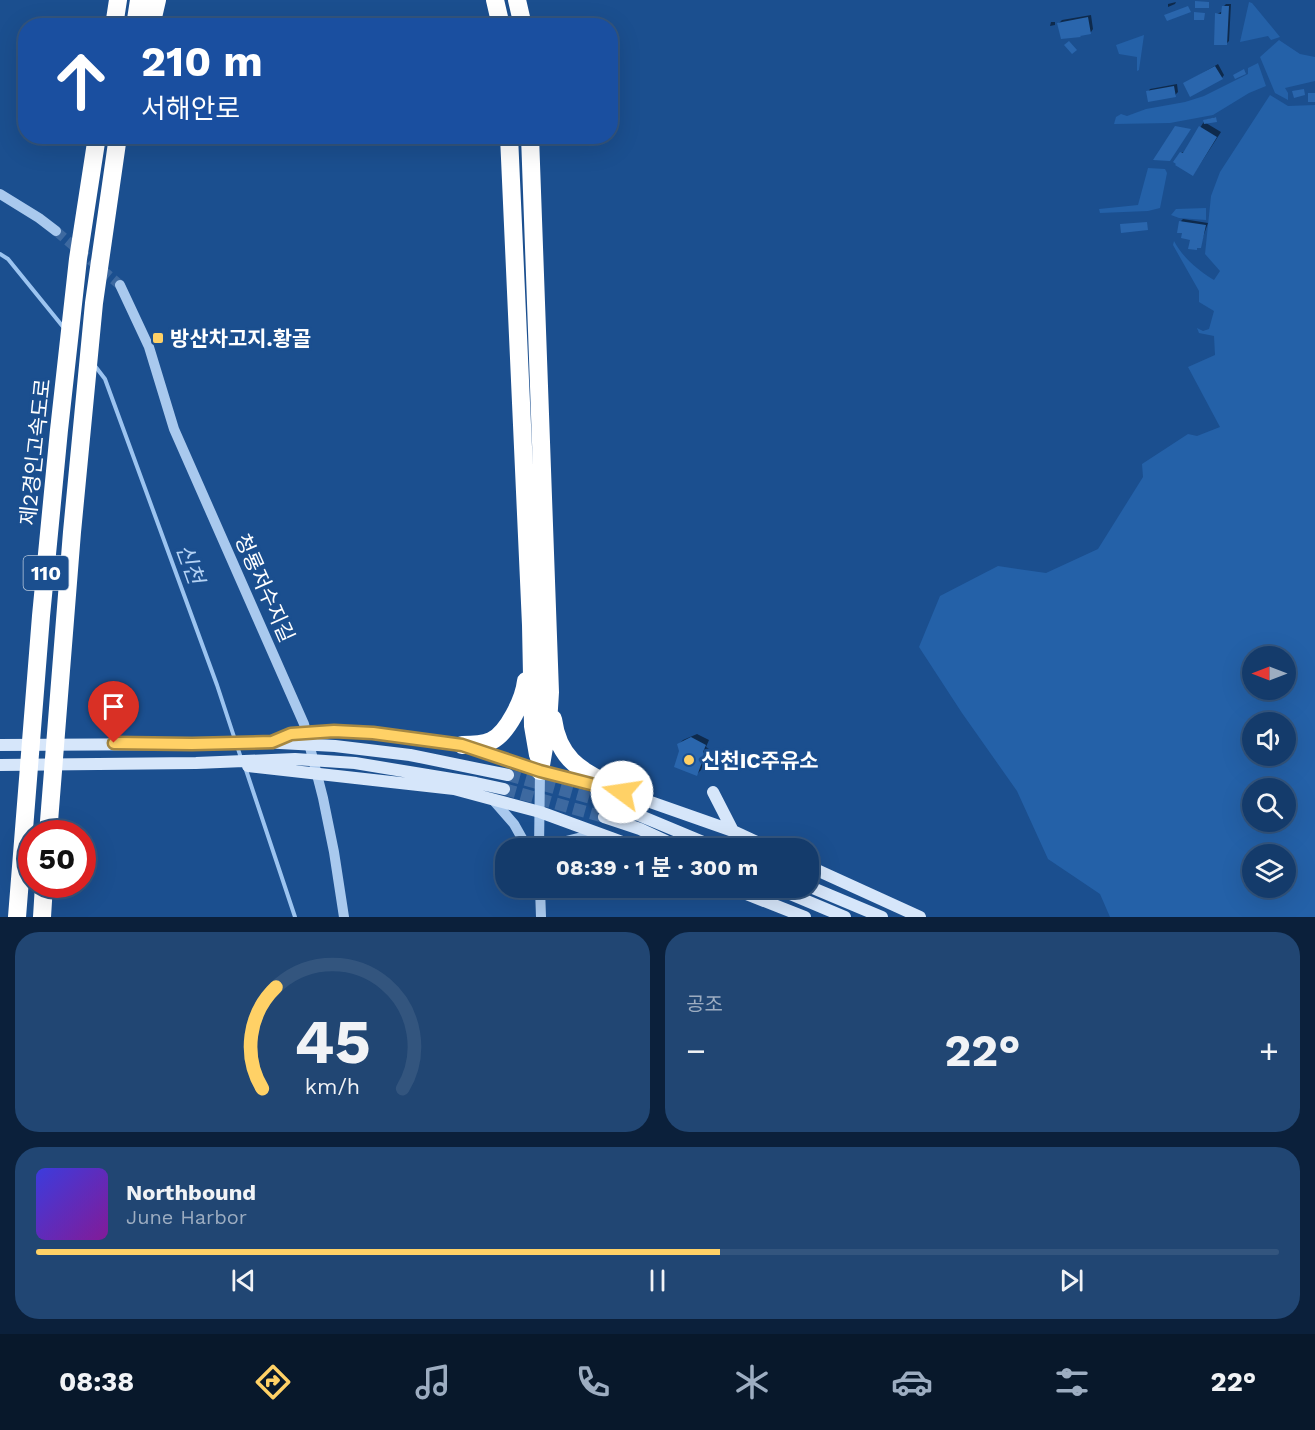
<!DOCTYPE html>
<html lang="ko">
<meta charset="utf-8">
<style>
:root{--surface:#143b6b;--page:#214673;--text:#f1f3f6;--muted:#9dadc1;--line:#33557e;--accent:#ffd166}
body{margin:0;font-family:"Work Sans","Noto Sans KR",sans-serif;background:var(--page);color:var(--text);height:100vh;display:flex;flex-direction:column;font-size:22px;white-space:nowrap}
*{box-sizing:border-box;margin:0}
p{font-size:20px;color:var(--muted)}
.icon{flex:none;width:33px;height:33px;fill:none;stroke:currentColor;stroke-width:2;stroke-linecap:round;stroke-linejoin:round}
.map{position:relative;height:917px;overflow:hidden}
.side{display:flex;flex-direction:column;gap:15px;padding:15px;background:#0b203b;flex:1}
.side>*{flex:none}
.top-card{position:absolute;left:18px;top:18px;width:600px;height:126px;border-radius:24px;box-shadow:0 6px 24px #0002,0 0 0 2px var(--line);background:#1a4fa0;color:#fff;overflow:hidden}
.needle{width:39px;rotate:270deg}
.controls{position:absolute;left:1242px;top:646px;display:grid;gap:12px}
.controls a{display:grid;place-items:center;width:54px;height:54px;border-radius:50%;background:var(--surface);box-shadow:0 6px 24px #0002,0 0 0 2px var(--line);font-size:30px}
.speed{position:absolute;left:18px;top:820px;display:flex;gap:12px;font-size:30px;font-weight:700;text-align:center}
.speed>*{display:grid;place-content:center;width:78px;height:78px;border-radius:50%;background:var(--surface);box-shadow:0 6px 24px #0002,0 0 0 2px var(--line);line-height:1}
.speed .limit{border:9px solid #d22;background:#fff;color:#111}
.pin{position:absolute;display:grid;place-items:center;width:51px;height:51px;color:#fff;margin:-62px -26px;border-radius:50% 50% 50% 0;rotate:-45deg;box-shadow:0 0 6px #0007}
.pin .icon{rotate:45deg}
.me{position:absolute;width:66px;margin:-33px;rotate:284deg;stroke-linejoin:round;filter:drop-shadow(0 0 4px #0008)}
.turn{display:flex;align-items:center;gap:21px;height:126px;padding:0 24px;font-size:27px}
.turn .icon{width:78px;height:78px;stroke-width:2.5}
.turn b{display:block;font-size:42px;line-height:51px}
.big{font-size:45px;font-weight:700;line-height:1.1}
.side .tile{flex:1;display:flex;flex-direction:column;justify-content:center;gap:9px;min-width:0;padding:0 21px;border-radius:24px;background:var(--page)}
.side .dial{align-items:center;gap:0}
.dial svg{height:156px;overflow:visible;fill:none;stroke:var(--line);stroke-width:7;stroke-linecap:round;text-anchor:middle}
.dial text{fill:var(--text);stroke:none}
.song{display:flex;align-items:center;gap:18px}
.cover{width:72px;height:72px;border-radius:9px;background:linear-gradient(135deg,hsl(240 70% 55%),hsl(290 70% 35%))}
.played{height:6px;border-radius:3px;background:linear-gradient(90deg,var(--accent) 55%,var(--line) 55%)}
.keys{display:flex;justify-content:space-around;direction:ltr}
.heat{display:flex;justify-content:space-between;align-items:center;font-size:33px;direction:ltr}
.side .tiles{flex:1;display:grid;gap:15px;grid-template-columns:1fr 1fr}
.tile:last-child{grid-column:span 2}
.trip{position:absolute;left:495px;top:838px;width:324px;height:60px;border-radius:24px;background:var(--surface);box-shadow:0 6px 24px #0002,0 0 0 2px var(--line);font-weight:700;line-height:60px;text-align:center}
.menu{display:flex;height:96px;justify-content:space-around;align-items:center;background:#08182b;color:var(--muted)}
.menu .icon{width:42px;height:42px}
.menu .on{color:var(--accent)}
.menu b{font-size:27px;color:var(--text)}
.map>svg:first-child{display:block}
.green{fill:#2461a8;fill-rule:evenodd}
.shadow{fill:#0007}
.lines{fill:none;stroke-linecap:round;stroke-linejoin:round}
.stream{stroke:#9cc4f0;stroke-width:4}
.building{fill:#2a66ad}
.tertiary-tunnel{stroke:#3d69a0;stroke-width:10;stroke-dasharray:10 5;stroke-linecap:butt}
.secondary-tunnel{stroke:#3d69a0;stroke-width:12;stroke-dasharray:12 6;stroke-linecap:butt}
.tertiary{stroke:#a9c9ee;stroke-width:10}
.secondary{stroke:#d6e6fa;stroke-width:12}
.motorway{stroke:#fff;stroke-width:18}
.route-casing{stroke:#a68842;stroke-width:15}
.route{stroke:#ffd166;stroke-width:10}
.poi-dot{fill:#ffd166;stroke:#1b4f8f;stroke-width:2}
.labels{text-anchor:middle;dominant-baseline:central;stroke-width:6;stroke-linejoin:round;paint-order:stroke}
.shield{fill:#1b4f8f;stroke:#bbcadd;stroke-width:1.5}
.shield-label{font-size:20px;font-weight:bold;fill:#fff}
.poi-label{font-size:21px;font-weight:bold;fill:#fff;stroke:#1b4f8f;text-anchor:start}
.street-label{font-size:21px;fill:#fff;stroke:#1b4f8f}
.water-label{font-size:22px;font-style:italic;fill:#b5d3f5;stroke:#1b4f8f}
</style>
<div class="map">
<svg width="1315" height="917" viewBox="0 0 1315 917">
<rect width="100%" height="100%" fill="#1b4f8f"/>
<path class="green" d="M1249,2L1252,3L1280,37L1271,40L1268,36L1240,42Z
M1144,35L1139,70L1137,71V57L1119,54L1116,45Z
M1279,40L1300,54L1315,57V81L1285,88L1288,93V100L1275,93L1260,57Z
M1258,63L1266,86L1249,93L1213,115L1170,123L1114,124L1116,117L1121,114L1127,116L1146,109L1185,102L1204,96L1248,74V68Z
M1270,95L1288,106L1315,105V917H1110L1100,894L1048,859L1017,791L962,713L919,647L940,596L998,566L1046,573L1098,549L1143,477L1142,464L1188,434L1197,436L1220,427L1188,367L1215,355L1214,336L1199,333L1197,328L1203,331L1209,329L1214,311L1199,302V291L1173,245L1174,241C1183,258 1199,271 1214,280L1220,271L1205,254L1211,196L1220,172ZM1252,657H1286V690H1252ZM1252,723H1286V756H1252ZM1252,789H1286V822H1252ZM1252,855H1286V888H1252Z
M1148,168L1165,169L1167,173L1160,208L1148,211L1100,213L1099,209L1138,205Z
M1206,208V220L1179,218L1171,215L1176,209Z"/>
<path class="shadow" d="M1176,2L1175,4L1168,7V4Z
M1226,4H1231L1229,41L1226,44L1217,14L1223,11V7Z
M1091,15L1093,29L1091,32L1059,23L1062,20Z
M1055,22V25L1050,26L1051,22Z
M1218,64L1224,75L1222,78L1185,83Z
M1177,84L1178,92L1175,95L1148,92L1150,89Z
M1216,117V120L1206,123L1221,132L1193,175L1175,161L1182,152L1184,153L1205,120Z
M1183,219L1208,223L1202,240L1192,239L1181,221Z
M697,734L709,740L706,747L709,749L701,770L697,774L680,751L678,745L683,740Z"/>
<g class="lines">
<path class="stream" d="M0,254L8,259L64,328
M95,366L105,379L217,685L241,758
M245,767L295,917"/>
</g>
<path class="building" d="M1195,1L1209,2V8H1195Z
M1188,6L1191,12L1167,21L1164,15Z
M1222,6H1229L1227,45H1214L1215,13L1221,14Z
M1194,12L1205,13L1204,20H1194Z
M1088,17L1091,34L1080,36L1081,37L1061,39L1057,23Z
M1069,41L1077,50L1072,54L1064,45Z
M1215,66L1223,79L1190,97L1183,83Z
M1244,69L1246,74L1235,79L1233,75Z
M1174,86L1176,97L1148,102L1146,91Z
M1304,89L1305,95L1294,98L1292,91Z
M1308,93H1315V102H1308Z
M1216,117L1217,122L1204,124L1203,120Z
M1175,126L1191,129L1170,161L1153,160Z
M1199,126L1217,137L1193,176L1175,165L1176,164L1173,162L1180,152L1183,153Z
M1179,221L1206,225L1201,248H1197V250L1188,249L1190,240L1181,238L1182,233H1177Z
M1147,222L1148,230L1121,233L1120,224Z
M691,737L706,745L703,752L705,754L697,776L674,767L679,751L677,744Z"/>
<g class="lines">
<path class="tertiary-tunnel" d="M56,231L120,285"/>
<path class="secondary-tunnel" d="M508,775L612,804
M504,789L604,817"/>
<path class="tertiary" d="M0,194L39,218L56,231
M120,285L149,347L174,429L304,724L323,798L334,852L344,917
M493,800L514,824L528,849
M539,849L540,771
M557,849L566,841L598,833
M540,888L541,917"/>
<path class="secondary" d="M272,742L291,734L334,731L373,733L462,745L540,771L622,792L733,831L772,849
M0,745L192,744L262,742L335,746L410,755L508,775
M0,765L196,763L295,759L355,763L476,783L504,789
M248,766L454,789L540,812L641,849
M713,792L733,831
M612,804L720,849
M604,817L640,829L683,849
M808,866L920,917
M808,886L882,917
M731,888L805,917
M776,888L845,917"/>
<path class="motorway" d="M495,0L501,26
M517,0L523,26
M114,26L118,0
M135,26L139,0
M151,26L157,0
M509,136L531,625L533,726L538,755
M530,136L550,692L548,724L540,771
M553,719C559,764 586,772 622,792
M462,745C472,745 482,745 491,741C508,733 524,699 526,681
M48,834L72,532L94,303L118,136
M17,917L41,616L59,430L78,259L97,136
M42,917L44,885"/>
</g>
<g class="lines">
<g class="route-casing">
<path id="route" d="M114,743L192,744L272,742L291,734L334,731L373,733L462,745L540,771L622,792"/>
</g>
<use href="#route" class="route"/>
</g>
<g class="poi-dot">
<rect x="152" y="332" width="12" height="12" rx="3"/>
<circle cx="689" cy="760" r="6"/>
</g>
<g class="labels">
<rect class="shield" x="23.5" y="556" width="45" height="34" rx="4.5"/>
<g class="shield-label">
<text x="46" y="573">110</text>
</g>
<g class="poi-label">
<text x="170" y="338">방산차고지.황골</text>
<text x="701" y="760">신천IC주유소</text>
</g>
<g class="street-label">
<text transform="translate(35 452) rotate(-84)">제2경인고속도로</text>
<text transform="translate(265 588) rotate(66)">청룡저수지길</text>
</g>
<g class="water-label">
<text transform="translate(190 564) rotate(70)">신천</text>
</g>
</g>
</svg>
<div class="controls">
<a><svg class="needle" viewBox="-14 -14 28 28"><path d="M0-13l5 13h-10z" fill="#e53935"/><path d="M0 13l5-13h-10z" fill="#9dadc1"/></svg></a>
<a><svg class="icon" aria-label="sound" viewBox="0 0 24 24"><path d="M4 9h4l5-4v14l-5-4H4zM17 9q2 3 0 6"/></svg></a>
<a><svg class="icon" aria-label="search" viewBox="0 0 24 24"><circle cx="10" cy="10" r="6"/><path d="M15 15l6 6"/></svg></a>
<a><svg class="icon" aria-label="layers" viewBox="0 0 24 24"><path d="M12 4l9 5-9 5-9-5zM3 14l9 5 9-5"/></svg></a>
</div>
<div class="speed"><div class="limit">50</div></div>
<div class="pin" style="left:114px;top:743px;background:#d93025"><svg class="icon" aria-label="arrive" viewBox="0 0 24 24"><path d="M6 21V4h12l-3 4 3 4H6"/></svg></div>
<svg class="me" style="left:622px;top:792px" viewBox="-20 -20 40 40"><circle r="19" fill="#fff"/><path d="M0-13L10 11 0 6-10 11z" fill="#ffd166"/></svg>
<div class="trip">08:39 · 1 분 · 300 m</div>
<div class="top-card">
<div class="turn"><svg class="icon" aria-label="ahead" viewBox="0 0 24 24"><path d="M12 20V5M6 11l6-6 6 6"/></svg><div><b>210 m</b>서해안로</div></div>
</div>
</div>
<section class="side">
<div class="tiles">
<div class="tile dial"><svg viewBox="0 0 100 80">
<path d="M14 69A42 42 0 1 1 86 69"/>
<path d="M14 69A42 42 0 0 1 21 17" stroke="#ffd166"/>
<text x="50" y="56" font-size="32" font-weight="700">45</text>
<text x="50" y="72" font-size="11">km/h</text>
</svg></div>
<div class="tile"><p>공조</p>
<div class="heat"><a>−</a><b class="big">22°</b><a>+</a></div>
</div>
<div class="tile">
<div class="song"><i class="cover"></i><div><b>Northbound</b><p>June Harbor</p></div></div>
<div class="played"></div>
<div class="keys"><svg class="icon" aria-label="previous" viewBox="0 0 24 24"><path d="M18 5L8 12l10 7zM5 5v14"/></svg><svg class="icon" aria-label="pause" viewBox="0 0 24 24"><path d="M8 5v14M16 5v14"/></svg><svg class="icon" aria-label="next" viewBox="0 0 24 24"><path d="M6 5l10 7-10 7zM19 5v14"/></svg></div>
</div>
</div>
</section>
<nav class="menu">
<b>08:38</b>
<svg class="icon on" aria-label="directions" viewBox="0 0 24 24"><path d="M12 3l9 9-9 9-9-9zM9 14v-3h6M13 9l2 2-2 2"/></svg>
<svg class="icon" aria-label="music" viewBox="0 0 24 24"><path d="M9 18V5l10-2v13"/><circle cx="6" cy="18" r="3"/><circle cx="16" cy="16" r="3"/></svg>
<svg class="icon" aria-label="phone" viewBox="0 0 24 24"><path d="M5 4h4l2 5-3 2q2 4 5 5l2-3 5 2v4C11 20 4 13 5 4z"/></svg>
<svg class="icon" aria-label="climate" viewBox="0 0 24 24"><path d="M12 3v18M4 7l16 10M4 17L20 7"/></svg>
<svg class="icon" aria-label="car" viewBox="0 0 24 24"><path d="M5 17H2v-5l4-1 3-4h7l3 4 3 1v5h-3M9 17h6M6 11h13"/><circle cx="7" cy="17" r="2"/><circle cx="17" cy="17" r="2"/></svg>
<svg class="icon" aria-label="filters" viewBox="0 0 24 24"><path d="M4 7h16M4 17h16"/><circle cx="9" cy="7" r="2"/><circle cx="15" cy="17" r="2"/></svg>
<b>22°</b>
</nav>
